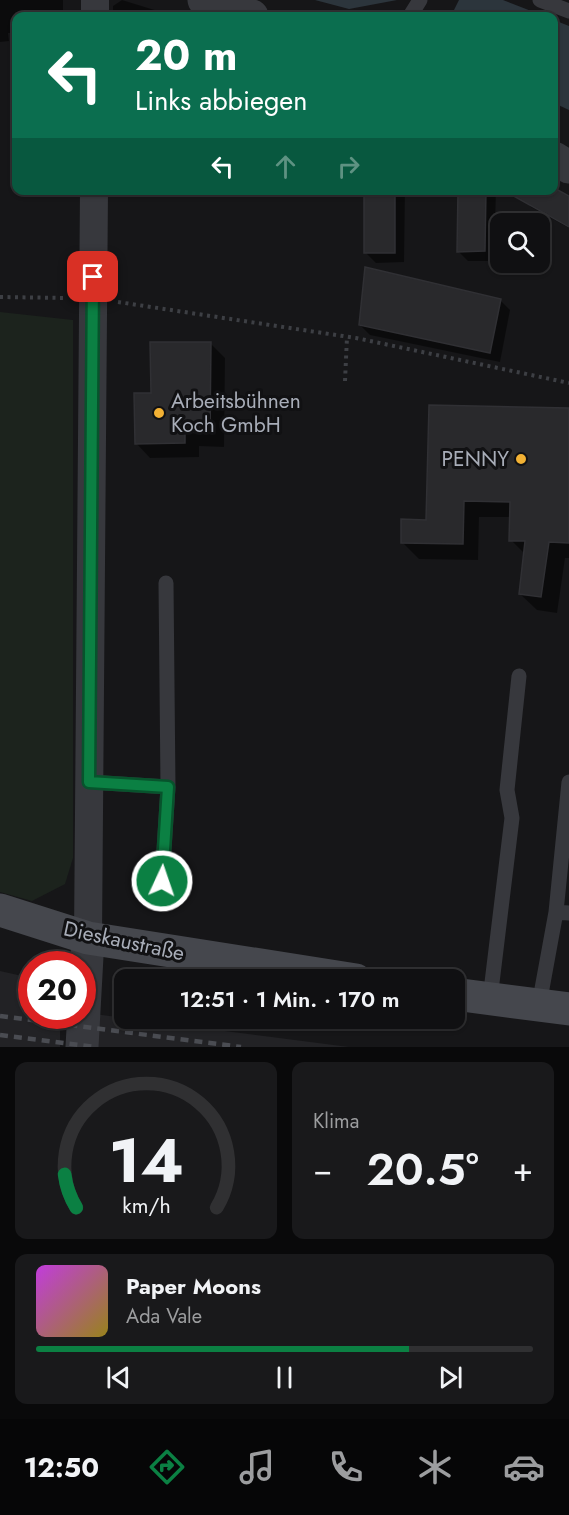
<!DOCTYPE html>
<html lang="de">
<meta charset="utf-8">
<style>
:root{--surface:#101012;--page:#19191b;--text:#f1f3f6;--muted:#9c9d9f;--line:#303032;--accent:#0b8043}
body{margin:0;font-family:Jost,sans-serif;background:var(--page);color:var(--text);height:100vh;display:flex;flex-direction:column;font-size:22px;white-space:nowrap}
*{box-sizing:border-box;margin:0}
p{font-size:20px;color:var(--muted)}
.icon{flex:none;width:33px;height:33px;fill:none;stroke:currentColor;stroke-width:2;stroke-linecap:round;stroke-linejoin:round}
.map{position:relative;height:1047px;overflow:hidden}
.side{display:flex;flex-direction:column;gap:15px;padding:15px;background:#09090a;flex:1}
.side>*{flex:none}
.banner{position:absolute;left:12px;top:12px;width:546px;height:183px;border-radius:12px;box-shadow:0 2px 4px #0004,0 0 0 2px var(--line);background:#0b6e4f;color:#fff;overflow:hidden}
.controls{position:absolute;left:490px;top:213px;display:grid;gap:12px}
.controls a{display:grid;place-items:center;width:60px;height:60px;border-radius:12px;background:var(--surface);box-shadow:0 2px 4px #0004,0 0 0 2px var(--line);font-size:30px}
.speed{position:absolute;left:18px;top:951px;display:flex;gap:12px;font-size:30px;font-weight:700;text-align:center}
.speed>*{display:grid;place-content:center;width:78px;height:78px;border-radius:50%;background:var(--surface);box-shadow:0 2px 4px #0004,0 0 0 2px var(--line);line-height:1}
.speed .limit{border:9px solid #d22;background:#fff;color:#111}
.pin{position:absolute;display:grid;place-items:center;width:51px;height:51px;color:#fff;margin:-26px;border-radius:12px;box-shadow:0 3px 9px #0006}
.me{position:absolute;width:66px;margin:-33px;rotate:3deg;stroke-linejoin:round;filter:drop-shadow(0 0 4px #0008)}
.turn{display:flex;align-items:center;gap:21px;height:126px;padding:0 24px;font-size:27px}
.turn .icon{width:78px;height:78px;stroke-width:2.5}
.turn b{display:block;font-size:42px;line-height:51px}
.lanes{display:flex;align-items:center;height:57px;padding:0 24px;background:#0003;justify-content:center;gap:30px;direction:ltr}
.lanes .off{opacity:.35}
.big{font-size:45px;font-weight:600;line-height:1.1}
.side .widget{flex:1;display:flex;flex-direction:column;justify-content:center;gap:9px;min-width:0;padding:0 21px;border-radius:12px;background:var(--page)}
.side .dial{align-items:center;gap:0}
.dial svg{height:156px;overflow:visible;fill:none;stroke:var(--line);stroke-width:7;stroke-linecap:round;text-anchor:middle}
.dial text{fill:var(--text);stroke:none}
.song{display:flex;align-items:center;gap:18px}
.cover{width:72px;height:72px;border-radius:9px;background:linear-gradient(135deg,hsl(290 70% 55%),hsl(50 70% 35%))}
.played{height:6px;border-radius:3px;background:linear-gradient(90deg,var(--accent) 75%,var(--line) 75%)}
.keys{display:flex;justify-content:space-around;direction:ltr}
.heat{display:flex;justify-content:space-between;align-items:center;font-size:33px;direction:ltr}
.side .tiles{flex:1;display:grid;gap:15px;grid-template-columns:1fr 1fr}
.widget:last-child{grid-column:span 2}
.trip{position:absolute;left:114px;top:969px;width:351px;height:60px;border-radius:12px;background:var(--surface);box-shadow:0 2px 4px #0004,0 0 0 2px var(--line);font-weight:600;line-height:60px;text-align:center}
.dock{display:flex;height:96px;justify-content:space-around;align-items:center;background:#060607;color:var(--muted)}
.dock .icon{width:42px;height:42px}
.dock .on{color:var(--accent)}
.dock b{font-size:27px;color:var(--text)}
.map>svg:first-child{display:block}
.built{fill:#222225}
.green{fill:#1c231d}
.water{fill:#2c353c}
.shadow{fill:#0007}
.building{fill:#29292c;stroke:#303034;stroke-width:1.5}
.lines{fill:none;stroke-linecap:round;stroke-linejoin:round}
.path{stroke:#3d3f44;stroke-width:4;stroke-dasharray:3 4.5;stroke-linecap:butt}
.service{stroke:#37383d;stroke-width:15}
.minor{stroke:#37383d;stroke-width:28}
.tertiary{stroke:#37383d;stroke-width:33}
.secondary{stroke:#45474d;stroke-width:33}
.rail{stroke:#4a4c52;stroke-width:4.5;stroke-dasharray:8 6;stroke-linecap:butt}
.route-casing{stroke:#07532c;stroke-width:15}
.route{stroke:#0b8043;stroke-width:10}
.poi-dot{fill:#f2b134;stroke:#111113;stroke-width:2}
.labels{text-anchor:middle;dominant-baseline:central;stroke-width:6;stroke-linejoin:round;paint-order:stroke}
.poi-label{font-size:21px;fill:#a8adb8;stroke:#111113;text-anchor:start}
.street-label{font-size:21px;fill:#a8adb8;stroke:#111113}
</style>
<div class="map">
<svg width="569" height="1047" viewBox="0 0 569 1047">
<rect width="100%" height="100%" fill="#161618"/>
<path class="built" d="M0,971L31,978L32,1016H60V1047H0Z
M95,1014L124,1018L349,1047H96Z"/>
<path class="green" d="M0,312L73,320V858L65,884L32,901L0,892Z"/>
<path class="water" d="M315,0H397L349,9Z
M459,0H503L544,16H451Z
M554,20L569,26V110L554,103Z"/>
<path class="shadow" d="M0,0H63V16H16V33H8L9,41L0,42Z
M122,0L161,12L166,16H113V6Z
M554,189L569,198V228L531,207L526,202Z
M366,190H405L404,262L376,263L366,253Z
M459,190H496L494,261H468L458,251Z
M500,300L510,310L500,362L370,335L360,325Z
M210,343L225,358L224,447L199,446V457L150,458L136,443L152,395Z
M569,410V558H565L557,613L537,610L520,594L525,554L511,540V517H479L478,560L419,559L402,542Z"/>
<path class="building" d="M364,190H395V253H364Z
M458,190H486L485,251L457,252Z
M503,190H558L569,196V227Z
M365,267L501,299L490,353L359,325Z
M150,342H211L210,433L185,432V443L135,444L134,393H151Z
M429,405L569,408V543L549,542L541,597L519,594L525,541H509L510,502L464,501L463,544L401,543V519L426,520Z"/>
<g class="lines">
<path class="path" d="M0,297L66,298
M118,302L356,338L569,383
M345,381L347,337"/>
<path class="service" d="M540,0L569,11
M410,16L420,0
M89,782L168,787
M162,881L168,787L166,583
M556,912L569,782
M490,999L512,818L507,790L519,676
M539,1005L556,912L569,913"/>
<path class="minor" d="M95,16V0
M88,938L94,190"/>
<path class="tertiary" d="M204,0L252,16
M554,158L569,167
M82,1047L88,938"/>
<path class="secondary" d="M0,910L88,938L356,980
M454,994L569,1009"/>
<path class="rail" d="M0,1016L241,1047
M0,1035L96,1047"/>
</g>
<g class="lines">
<g class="route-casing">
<path id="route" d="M93,277L89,782L168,787L162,881"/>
</g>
<use href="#route" class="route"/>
</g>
<g class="poi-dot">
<circle cx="159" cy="413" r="6"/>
<circle cx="521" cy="459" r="6"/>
</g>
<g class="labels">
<g class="poi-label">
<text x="171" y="401">Arbeitsbühnen<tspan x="171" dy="24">Koch GmbH</tspan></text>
<text x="509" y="459" text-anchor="end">PENNY</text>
</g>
<g class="street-label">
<text transform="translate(124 941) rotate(12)">Dieskaustraße</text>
</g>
</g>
</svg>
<div class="controls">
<a><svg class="icon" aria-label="search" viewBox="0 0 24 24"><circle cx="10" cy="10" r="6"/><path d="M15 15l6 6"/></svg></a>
</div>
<div class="speed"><div class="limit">20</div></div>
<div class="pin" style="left:93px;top:277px;background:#d93025"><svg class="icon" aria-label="arrive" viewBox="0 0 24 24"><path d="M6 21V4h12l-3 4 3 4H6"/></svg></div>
<svg class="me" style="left:162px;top:881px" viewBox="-20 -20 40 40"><circle r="17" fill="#0b8043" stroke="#fff" stroke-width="3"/><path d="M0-11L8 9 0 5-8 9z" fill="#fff"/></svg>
<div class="trip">12:51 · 1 Min. · 170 m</div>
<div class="banner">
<div class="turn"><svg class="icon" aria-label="left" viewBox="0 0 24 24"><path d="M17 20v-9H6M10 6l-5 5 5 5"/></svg><div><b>20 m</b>Links abbiegen</div></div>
<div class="lanes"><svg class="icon" aria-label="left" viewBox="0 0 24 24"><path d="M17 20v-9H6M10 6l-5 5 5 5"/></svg><svg class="icon off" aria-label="ahead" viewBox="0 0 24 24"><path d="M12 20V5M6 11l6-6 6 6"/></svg><svg class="icon off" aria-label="right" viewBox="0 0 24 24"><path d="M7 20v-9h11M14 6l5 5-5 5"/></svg></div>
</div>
</div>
<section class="side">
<div class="tiles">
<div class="widget dial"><svg viewBox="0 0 100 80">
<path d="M14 69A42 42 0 1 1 86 69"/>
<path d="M14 69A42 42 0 0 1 8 52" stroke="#0b8043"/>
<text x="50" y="56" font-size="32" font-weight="700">14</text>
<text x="50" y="72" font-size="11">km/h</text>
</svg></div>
<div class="widget"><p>Klima</p>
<div class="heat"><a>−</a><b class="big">20.5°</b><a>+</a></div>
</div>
<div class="widget">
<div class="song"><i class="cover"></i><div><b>Paper Moons</b><p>Ada Vale</p></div></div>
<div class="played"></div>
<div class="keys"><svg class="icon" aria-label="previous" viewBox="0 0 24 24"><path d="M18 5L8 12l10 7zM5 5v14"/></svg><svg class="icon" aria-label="pause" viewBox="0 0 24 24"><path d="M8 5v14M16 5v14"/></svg><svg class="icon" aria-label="next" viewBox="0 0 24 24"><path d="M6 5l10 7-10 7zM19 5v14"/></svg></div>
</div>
</div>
</section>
<nav class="dock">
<b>12:50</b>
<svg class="icon on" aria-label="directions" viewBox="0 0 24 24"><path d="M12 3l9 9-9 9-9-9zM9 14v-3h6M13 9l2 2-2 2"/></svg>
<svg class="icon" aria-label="music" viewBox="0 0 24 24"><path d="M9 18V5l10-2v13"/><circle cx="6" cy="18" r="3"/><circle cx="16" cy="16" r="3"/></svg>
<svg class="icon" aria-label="phone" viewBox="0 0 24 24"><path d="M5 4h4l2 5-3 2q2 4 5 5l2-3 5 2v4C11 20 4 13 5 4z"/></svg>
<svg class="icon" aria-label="climate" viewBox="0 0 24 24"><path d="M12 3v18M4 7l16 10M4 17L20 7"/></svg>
<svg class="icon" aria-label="car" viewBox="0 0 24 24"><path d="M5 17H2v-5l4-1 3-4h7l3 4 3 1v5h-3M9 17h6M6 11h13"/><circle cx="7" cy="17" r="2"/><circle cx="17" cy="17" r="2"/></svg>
</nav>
